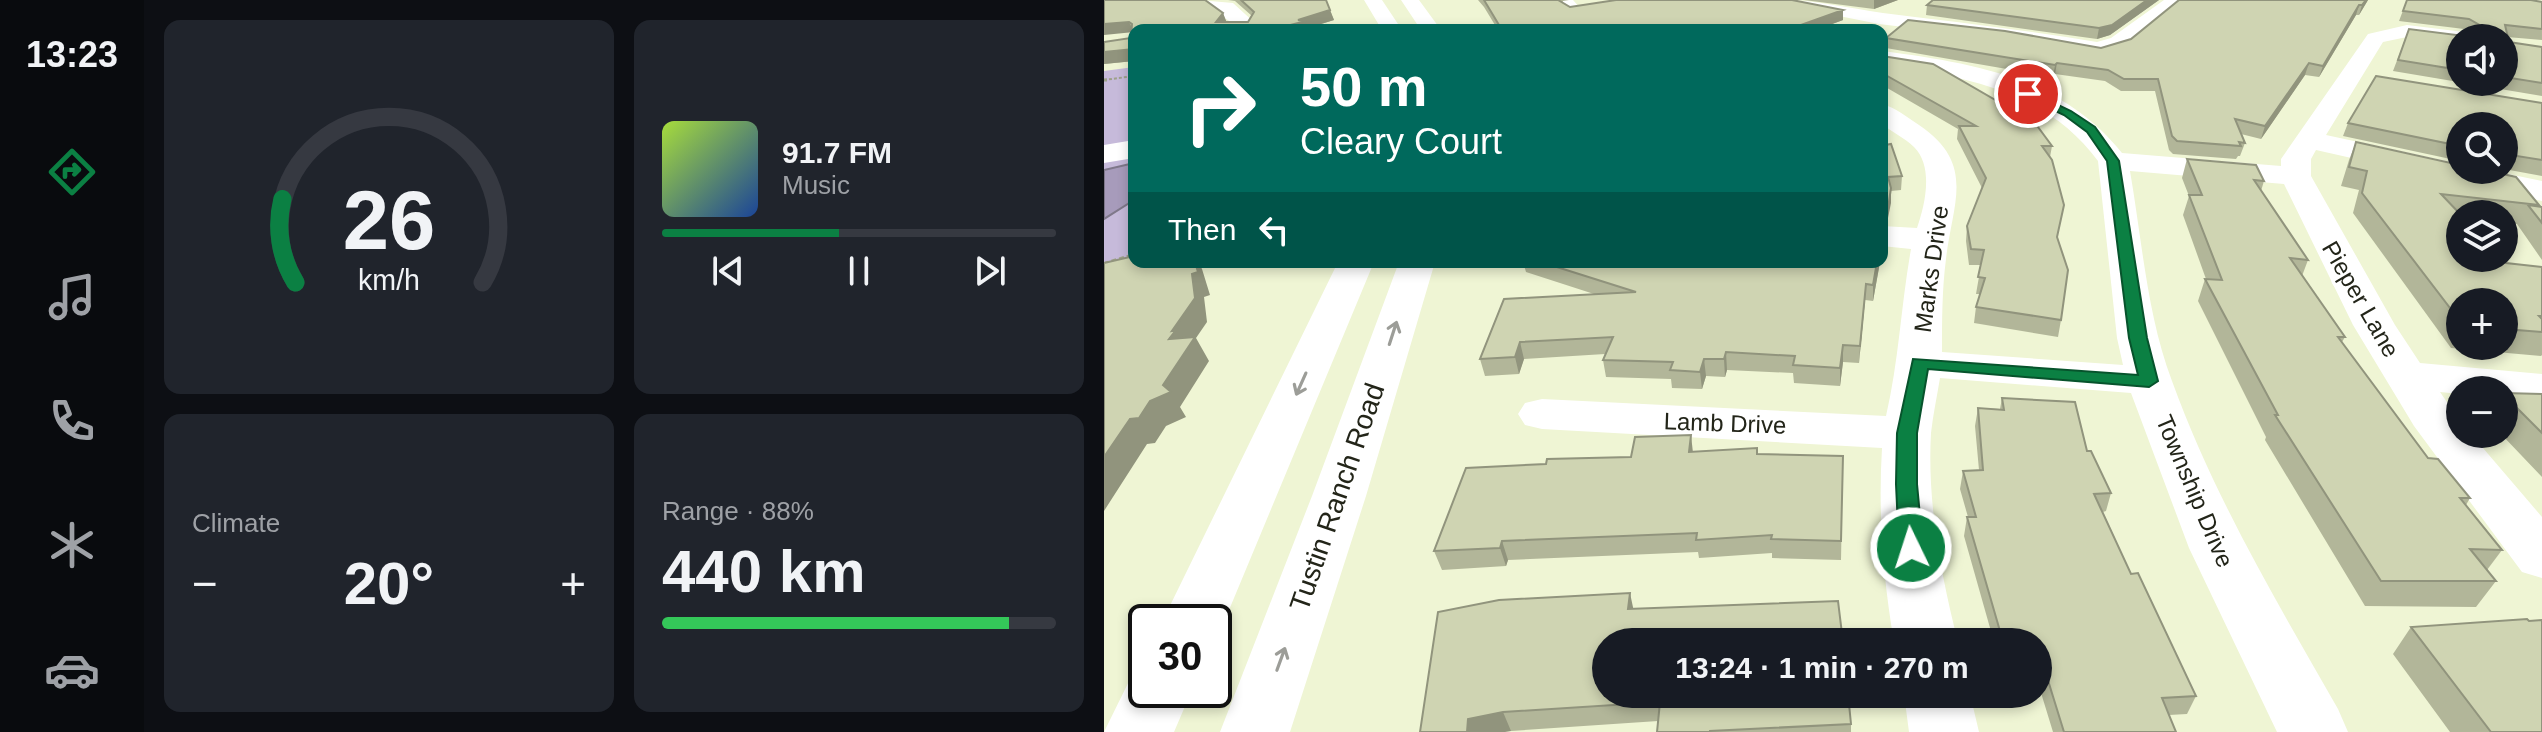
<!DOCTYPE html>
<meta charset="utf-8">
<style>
:root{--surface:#171b24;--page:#20242c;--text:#f1f3f6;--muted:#9ea1a6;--line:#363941;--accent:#0b8043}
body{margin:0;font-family:Helvetica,sans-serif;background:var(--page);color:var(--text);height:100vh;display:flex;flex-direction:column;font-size:30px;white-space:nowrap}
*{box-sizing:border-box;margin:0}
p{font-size:26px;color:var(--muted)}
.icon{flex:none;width:44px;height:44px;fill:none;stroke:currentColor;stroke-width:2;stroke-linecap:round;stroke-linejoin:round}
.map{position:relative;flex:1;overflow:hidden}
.panel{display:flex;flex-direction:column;gap:20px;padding:20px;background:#0d0f14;width:960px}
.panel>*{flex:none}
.hud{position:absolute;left:24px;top:24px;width:760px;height:244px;border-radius:16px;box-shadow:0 4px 12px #0003;background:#00695c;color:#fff;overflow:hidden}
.fabs{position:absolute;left:1342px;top:24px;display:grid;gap:16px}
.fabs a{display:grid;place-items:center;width:72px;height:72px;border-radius:50%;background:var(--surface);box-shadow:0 4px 12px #0003;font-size:40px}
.speed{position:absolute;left:24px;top:604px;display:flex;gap:16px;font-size:40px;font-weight:700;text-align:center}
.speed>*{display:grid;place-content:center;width:104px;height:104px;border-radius:50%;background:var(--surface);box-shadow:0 4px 12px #0003;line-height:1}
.speed .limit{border:4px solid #111;border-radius:12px;background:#fff;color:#111}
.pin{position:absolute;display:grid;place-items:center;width:68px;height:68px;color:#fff;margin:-34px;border:4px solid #fff;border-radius:50%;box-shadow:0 2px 8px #0007}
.me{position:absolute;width:88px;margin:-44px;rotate:356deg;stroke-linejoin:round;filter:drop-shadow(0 0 6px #0008)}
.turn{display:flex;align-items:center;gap:28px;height:168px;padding:0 40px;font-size:36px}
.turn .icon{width:104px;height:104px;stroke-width:2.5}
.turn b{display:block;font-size:56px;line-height:68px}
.then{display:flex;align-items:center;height:76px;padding:0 40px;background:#0003;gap:16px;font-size:30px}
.big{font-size:60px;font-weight:600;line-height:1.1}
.panel .tile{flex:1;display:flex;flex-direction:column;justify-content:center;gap:12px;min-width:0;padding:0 28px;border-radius:16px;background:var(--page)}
.panel .dial{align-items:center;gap:0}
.dial svg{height:208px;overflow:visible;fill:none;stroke:var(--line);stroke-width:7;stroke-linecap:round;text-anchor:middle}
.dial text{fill:var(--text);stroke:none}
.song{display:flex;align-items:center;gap:24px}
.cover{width:96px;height:96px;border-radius:12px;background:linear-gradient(135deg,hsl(80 70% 55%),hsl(220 70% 35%))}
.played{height:8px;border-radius:4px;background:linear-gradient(90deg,var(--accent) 45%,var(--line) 45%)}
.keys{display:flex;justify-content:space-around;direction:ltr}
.heat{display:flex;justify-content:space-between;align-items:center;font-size:44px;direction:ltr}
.charge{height:12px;border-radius:6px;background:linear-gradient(90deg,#34c759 88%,var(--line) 0)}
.panel .tiles{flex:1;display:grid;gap:20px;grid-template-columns:repeat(2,1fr)}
.trip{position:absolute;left:488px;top:628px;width:460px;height:80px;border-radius:40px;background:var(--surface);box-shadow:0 4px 12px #0003;font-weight:600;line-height:80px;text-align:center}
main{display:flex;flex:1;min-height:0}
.tab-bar{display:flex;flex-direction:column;width:144px;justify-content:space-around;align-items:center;background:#090b0e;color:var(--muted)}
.tab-bar .icon{width:56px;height:56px}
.tab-bar .active{color:var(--accent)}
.tab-bar b{font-size:36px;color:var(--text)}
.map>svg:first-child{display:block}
.green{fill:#c6bada}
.water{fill:#a79bbb;stroke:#7f788a;stroke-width:2}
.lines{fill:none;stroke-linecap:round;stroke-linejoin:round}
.path-far2{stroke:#9da189;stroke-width:2;stroke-dasharray:3 2;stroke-linecap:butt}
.path-far1{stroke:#9da189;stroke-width:3;stroke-dasharray:4 3;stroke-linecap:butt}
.path{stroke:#9da189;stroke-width:4;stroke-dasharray:5 3;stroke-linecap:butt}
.minor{fill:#fff;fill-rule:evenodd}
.major{fill:#fff;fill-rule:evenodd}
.wall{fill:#b2b699;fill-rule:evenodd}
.shaded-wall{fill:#91947d}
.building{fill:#cfd4b2;stroke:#91947d;stroke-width:2}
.oneway{stroke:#9c9d98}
.route{fill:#0b8043;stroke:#07532c;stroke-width:2}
.labels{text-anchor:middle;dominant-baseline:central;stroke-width:7;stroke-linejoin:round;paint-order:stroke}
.street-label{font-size:24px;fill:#232519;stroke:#fff}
.near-street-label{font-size:28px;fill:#232519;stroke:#fff}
</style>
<main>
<nav class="tab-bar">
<b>13:23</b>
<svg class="icon active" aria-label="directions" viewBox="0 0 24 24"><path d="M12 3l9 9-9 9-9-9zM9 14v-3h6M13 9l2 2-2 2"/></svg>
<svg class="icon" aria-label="music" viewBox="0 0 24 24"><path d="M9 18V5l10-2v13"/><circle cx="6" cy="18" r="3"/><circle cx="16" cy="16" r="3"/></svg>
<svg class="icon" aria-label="phone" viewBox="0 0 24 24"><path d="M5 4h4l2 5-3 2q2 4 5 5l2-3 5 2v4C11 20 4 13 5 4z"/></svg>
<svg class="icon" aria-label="climate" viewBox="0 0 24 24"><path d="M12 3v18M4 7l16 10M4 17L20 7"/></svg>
<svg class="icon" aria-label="car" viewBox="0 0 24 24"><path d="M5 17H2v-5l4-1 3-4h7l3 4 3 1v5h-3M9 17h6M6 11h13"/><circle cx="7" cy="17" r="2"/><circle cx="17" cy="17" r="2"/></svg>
</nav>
<section class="panel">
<div class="tiles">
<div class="tile dial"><svg viewBox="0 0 100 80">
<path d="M14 69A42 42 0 1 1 86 69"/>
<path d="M14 69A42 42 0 0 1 9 37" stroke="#0b8043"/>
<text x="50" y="56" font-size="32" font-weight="700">26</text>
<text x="50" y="72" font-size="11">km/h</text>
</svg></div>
<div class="tile">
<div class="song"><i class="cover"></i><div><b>91.7 FM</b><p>Music</p></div></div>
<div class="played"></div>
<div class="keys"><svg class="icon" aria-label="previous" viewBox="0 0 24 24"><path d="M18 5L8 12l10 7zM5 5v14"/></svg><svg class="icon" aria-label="pause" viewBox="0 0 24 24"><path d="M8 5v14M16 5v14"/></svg><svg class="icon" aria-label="next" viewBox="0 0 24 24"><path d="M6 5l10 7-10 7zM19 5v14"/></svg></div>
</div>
<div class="tile"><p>Climate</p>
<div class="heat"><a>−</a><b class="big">20°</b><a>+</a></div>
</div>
<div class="tile"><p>Range · 88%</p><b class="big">440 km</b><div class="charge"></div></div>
</div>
</section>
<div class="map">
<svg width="1438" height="732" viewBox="0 0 1438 732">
<rect width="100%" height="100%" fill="#eff5d4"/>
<path class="green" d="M30,67V262H123L0,291V71Z"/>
<path class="water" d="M30,163V200L0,219V170Z"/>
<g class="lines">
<path class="path-far2" d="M0,80L30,76"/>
<path class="path-far1" d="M0,80H3"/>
<path class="path" d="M0,264L30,255"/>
<path class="minor" d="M95,0L129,3L152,24L146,30H119L128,23Z
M450,0H469L486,19L506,30L472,27Z
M676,0C714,0 743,8 779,13C851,22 922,30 993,42L1007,38L1060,0H1081L1023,48L994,56L900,39L775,24L685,6Z
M1303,25L1360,32L1371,38H1356V44L1303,37L1279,42L1222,135L1356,164V170H1385L1438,181V201L1212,150L1207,159V176L1291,325L1316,363L1438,374V402L1400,398V390H1356V394L1336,392L1356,421V434H1367L1438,517V578L1418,572L1310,426L1249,325L1180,184L1026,171C1038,240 1043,315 1068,381C1110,497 1173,602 1234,709L1244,732H1173L1085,548L1027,393L836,378C833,396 829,415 827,433C823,503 837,575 854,642H790C779,577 774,513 778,448L438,429L421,425L414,414L421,403L438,399L782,416C795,360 797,305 807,249L778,246V226L813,228C821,205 830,167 810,147C801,138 788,132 778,124V104C792,108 803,117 815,125C873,164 848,204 842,259C838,290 838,320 838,352L1019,365L1013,338L994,161C943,91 860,76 778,65V51C869,63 957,77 1018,153L1177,166V159L1264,34Z
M30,140V158L0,163V145Z
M800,694H866L875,732H805Z"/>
<path class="major" d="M260,0H278L298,30H278Z
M297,0H315L337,30H317Z
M234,262H270L120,622L110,641V622H58Z
M295,262H331L262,496L186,732H116L208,496Z
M42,665V690H88L70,732H0L31,669Z"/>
</g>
<path class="wall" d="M0,0L119,13L122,22H144L148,16L131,1L124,0H222L230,20L204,28L205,30H30V61L0,64V42L27,38V32Z
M374,0H465L459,1L458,3L466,7L739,20L712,30H394L380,7Z
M700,0H794L770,9Z
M829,0H1055L1006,35L993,39L822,15L823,5Z
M1075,0H1264L1255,15H1252L1215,77L1201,75L1157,139L1137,134L1141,143L1136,156H1134L1132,159L1069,154L1065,150L1051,91H1017L1001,81L951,74L949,77L782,48V38L997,48L1027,39Z
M1303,0L1438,2V40L1403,37L1405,42L1438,47V96L1289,71L1305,29L1360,36L1363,31L1360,29L1295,21ZM1356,38H1400V82H1356Z
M778,56L948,146L946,157L954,237L957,320L954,337L870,323L872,307L876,294H872L877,265H865L862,241L863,226L878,188L853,139L854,129L778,85Z
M1438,103V176L1400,169V126H1356V161L1239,136L1244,123Z
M778,135L781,145L798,176L797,190L787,191L783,223L778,225Z
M1252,142L1438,207V260L1413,224L1400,223V214H1356L1402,263L1438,267V355L1437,356L1347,348L1249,213L1255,190L1237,186L1245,160ZM1356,302H1400V346H1356Z
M1083,159L1160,181L1157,191L1204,260L1198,276L1241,337L1238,342L1324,458L1366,498L1362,505L1398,550L1383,570L1392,581L1372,607L1261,606L1161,440L1162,437L1094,301L1101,279H1102L1079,215L1085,196L1078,178Z
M419,262H776L769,301L761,300L755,363L739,362L736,386L690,383L689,373L623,370L621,377L602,376L598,389L568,388L567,379L502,377L499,360L501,354L420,359L415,374L381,376L376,359L490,294L422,272Z
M1400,393L1438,394V477L1397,434H1400Z
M898,398L983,451L1007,493L1002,511L999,512L1027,574L1092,696L1083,714L1065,715L1072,732H949L934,683V642H890L860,536L863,517H864L856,489L859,471L875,470L871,426L874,408L896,409Z
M589,452L739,456L737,560L668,558V553L595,558L594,552L404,560L402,566L338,570L330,551L442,464Z
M530,608L747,724V732H553L554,721L407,731L316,732Z
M1307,627L1438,732H1346L1289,654Z"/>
<path class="shaded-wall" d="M770,0H794L770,9Z
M1043,0H1055L1006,35L993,39L995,28Z
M1262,0H1264L1255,15L1258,5Z
M1255,5L1252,15L1215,77L1219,66Z
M226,10L230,20L204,28L205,30H167L194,20Z
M739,10V20L712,30H683Z
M119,13L123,23L112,22Z
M25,22L30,32L0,35V24Z
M30,49V61L0,64V52Z
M953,63L951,74L949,77L951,65Z
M1205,63L1201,75L1157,139L1161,126Z
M787,188V203L783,223L778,225V210Z
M91,262H94L98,269L106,295L100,297L103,322L92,338L105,361L76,407L82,417L62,426L51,443L43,444L0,511V457L26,419L46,401L59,385L65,339Z
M773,262H776L769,301V285Z
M762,284L761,300L755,363L756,346Z
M416,342L420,359L415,374L411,357Z
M739,345V362L736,386V368Z
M622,352L623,370L621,377L620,359Z
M600,359L602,376L598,389L596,372Z
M587,435L589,453L585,452Z
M398,541L404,560L402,566L396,548Z
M526,593L530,612L524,609Z
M399,712L407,731L401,732H363L364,719Z"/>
<path class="building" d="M0,0H101L119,13L112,22H144L150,12L137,0H222L226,10L194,20L202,21L167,30H30V49L0,52V42L27,38L28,24L25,22L0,24Z
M380,0H454L466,7L512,0H688L739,10L683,30H398Z
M829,0H1043L1008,25L995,28L823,5Z
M1075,0H1262L1258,5H1255L1219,66L1205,63L1161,126L1131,119L1141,143L1135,142L1137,146L1073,141L1068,136L1054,79H1020L1004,70L953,63L951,65L782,38L804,20L901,31L997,48L1027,39Z
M1303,0H1427L1438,2V29L1401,25L1405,42L1438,47V83L1400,77V38H1356V70L1294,60L1305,29L1360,36L1364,30H1376L1379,27L1365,19L1299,11Z
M778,56L829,64L931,123L948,146H938L948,160L960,205L953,237L964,270L957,320L872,307L881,278L874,277L880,250L867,249L863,226L882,178L855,126H872L778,73Z
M1272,76L1438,103V160L1400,154V126H1356V146L1244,123Z
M778,135L781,145L787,144L798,176L784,177L787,188L784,208L778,210Z
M1252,142L1356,165V170H1381L1412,177L1435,205L1337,194L1356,214V258H1397L1402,263L1438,267V316H1435L1438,319V332L1400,329V302H1356V321L1258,193L1263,171L1245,167Z
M1083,159L1152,165L1160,181L1150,180L1204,260L1186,258L1241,337H1234L1324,458L1334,459L1366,498H1356L1398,550L1366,549L1392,581H1277L1171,415H1174L1101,279L1118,280L1085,195H1098Z
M1424,205L1438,207V223Z
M30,256V262H91L94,272L88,274L91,298L68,331L72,330L65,339L91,337L59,385L67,392L46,401L35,418L26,419L0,457V263Z
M437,262H773L769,285L762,284L756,346L739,345L736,368L689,365L691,356L622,352L620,359H600L596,372L566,370L569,362L499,360L509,337L416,342L411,357L376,359L400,299L532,292Z
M1400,393L1438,394V433L1400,395Z
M898,398L971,402L983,451H987L1007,493L990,494L1027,574L1034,573L1092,696L1058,698L1072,732H960L934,648V642H932L930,637L898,638L863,517H872L859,471L879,470L874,408L900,410Z
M587,435L585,452L653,448V454L739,456L737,541L667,539L668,535L592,540L593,533L398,541L396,548L330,551L362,468L442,464L443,459L527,457L531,437Z
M526,593L524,609L734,601L739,642H502V694H744L747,724L606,731V732H553L556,702L399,712L364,719L363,732H316L334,612L395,600Z
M1423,619L1425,621L1438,620V732H1387L1307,627Z"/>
<defs><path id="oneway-shaft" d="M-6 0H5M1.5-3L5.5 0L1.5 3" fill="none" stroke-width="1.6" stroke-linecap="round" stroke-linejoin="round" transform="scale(2)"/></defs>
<g class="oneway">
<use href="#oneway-shaft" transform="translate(289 333) rotate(-72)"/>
<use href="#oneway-shaft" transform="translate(197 384) rotate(114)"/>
<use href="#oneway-shaft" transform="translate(177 659) rotate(-70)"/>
</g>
<path class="route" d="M920,92H927L967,111L991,127L1015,161L1043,338L1054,381L1045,387L824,369L813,433V484L819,548L815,554L807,557L799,554L795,548L792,484L793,433L809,359L1034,375L1025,338L1003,161L983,132L960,115L920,96Z"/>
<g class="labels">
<g class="street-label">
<text transform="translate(827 269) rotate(-82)">Marks Drive</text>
<text transform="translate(1257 299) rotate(60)">Pieper Lane</text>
<text transform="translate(621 423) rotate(2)">Lamb Drive</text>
<text transform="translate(1091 491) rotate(67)">Township Drive</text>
</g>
<g class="near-street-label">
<text transform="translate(233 497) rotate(-71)">Tustin Ranch Road</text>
</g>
</g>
</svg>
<div class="fabs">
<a><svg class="icon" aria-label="sound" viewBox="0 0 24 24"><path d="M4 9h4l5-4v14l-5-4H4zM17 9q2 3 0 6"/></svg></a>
<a><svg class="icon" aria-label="search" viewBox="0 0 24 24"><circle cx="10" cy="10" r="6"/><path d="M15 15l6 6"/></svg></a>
<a><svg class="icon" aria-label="layers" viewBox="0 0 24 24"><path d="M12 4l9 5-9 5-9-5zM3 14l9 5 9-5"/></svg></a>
<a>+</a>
<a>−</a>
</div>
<div class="speed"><div class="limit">30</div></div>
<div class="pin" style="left:924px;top:94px;background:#d93025"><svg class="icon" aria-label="arrive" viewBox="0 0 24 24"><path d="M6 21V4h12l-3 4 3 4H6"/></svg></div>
<svg class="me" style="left:807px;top:548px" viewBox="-20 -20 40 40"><circle r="17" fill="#0b8043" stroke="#fff" stroke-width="3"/><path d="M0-11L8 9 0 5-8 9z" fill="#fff"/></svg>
<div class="trip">13:24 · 1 min · 270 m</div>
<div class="hud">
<div class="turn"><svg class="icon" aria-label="right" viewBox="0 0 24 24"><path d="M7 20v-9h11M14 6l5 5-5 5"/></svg><div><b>50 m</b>Cleary Court</div></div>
<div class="then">Then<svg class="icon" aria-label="left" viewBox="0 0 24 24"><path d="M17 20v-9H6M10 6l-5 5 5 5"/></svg></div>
</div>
</div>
</main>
